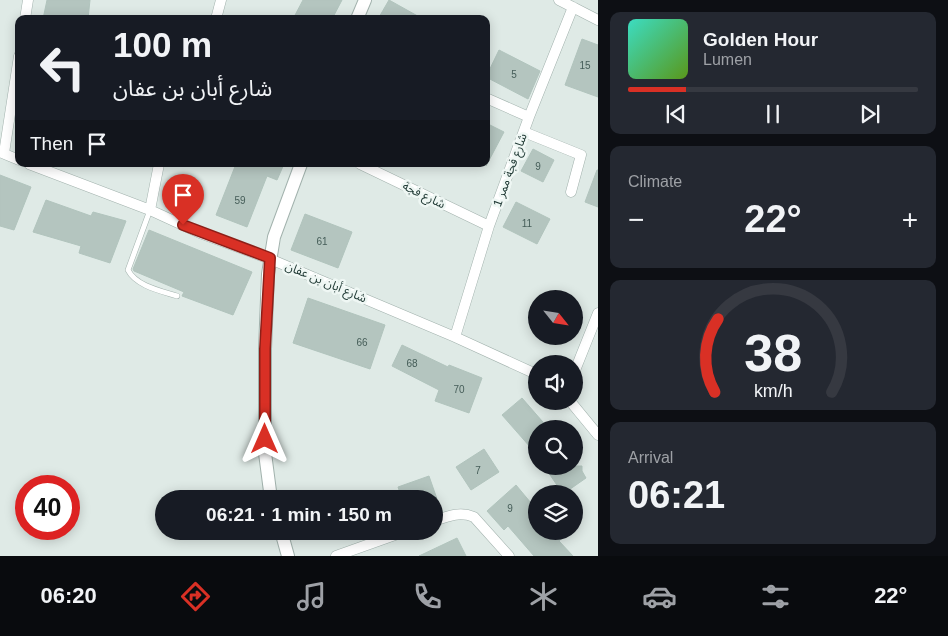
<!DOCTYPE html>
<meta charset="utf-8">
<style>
:root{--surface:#171b24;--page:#242831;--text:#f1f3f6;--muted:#9ea1a6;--line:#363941;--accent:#d93025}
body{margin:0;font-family:Helvetica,"Noto Sans Arabic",sans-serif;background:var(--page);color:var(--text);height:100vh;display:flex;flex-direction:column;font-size:19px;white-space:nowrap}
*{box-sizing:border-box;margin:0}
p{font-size:16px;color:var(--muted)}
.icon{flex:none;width:28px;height:28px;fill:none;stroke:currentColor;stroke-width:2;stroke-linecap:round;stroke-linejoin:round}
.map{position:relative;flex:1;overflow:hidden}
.side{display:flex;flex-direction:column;gap:12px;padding:12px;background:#0d0f14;width:350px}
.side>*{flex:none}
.top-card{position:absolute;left:15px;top:15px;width:475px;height:152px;border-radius:10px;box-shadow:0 2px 12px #0003;background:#171b24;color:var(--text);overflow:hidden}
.needle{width:32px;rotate:120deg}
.controls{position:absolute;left:528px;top:290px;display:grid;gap:10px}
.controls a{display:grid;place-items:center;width:55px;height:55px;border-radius:50%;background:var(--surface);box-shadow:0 2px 12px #0003;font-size:25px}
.speed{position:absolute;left:15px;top:475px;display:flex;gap:10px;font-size:25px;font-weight:700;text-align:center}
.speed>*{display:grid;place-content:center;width:65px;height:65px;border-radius:50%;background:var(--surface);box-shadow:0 2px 12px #0003;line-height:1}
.speed .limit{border:8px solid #d22;background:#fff;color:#111}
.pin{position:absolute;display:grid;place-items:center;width:42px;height:42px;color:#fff;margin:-51px -21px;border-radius:50% 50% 50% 0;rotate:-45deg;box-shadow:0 0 5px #0007}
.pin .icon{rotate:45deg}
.me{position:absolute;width:55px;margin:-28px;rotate:0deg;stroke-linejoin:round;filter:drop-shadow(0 0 4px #0008)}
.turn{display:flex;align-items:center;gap:18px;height:105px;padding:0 15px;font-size:22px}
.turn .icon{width:65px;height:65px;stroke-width:2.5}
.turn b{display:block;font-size:35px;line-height:42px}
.then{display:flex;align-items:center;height:48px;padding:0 15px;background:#0003;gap:10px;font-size:19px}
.big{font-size:38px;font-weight:800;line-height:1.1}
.side .widget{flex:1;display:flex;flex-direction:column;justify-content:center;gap:8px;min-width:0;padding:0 18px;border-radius:10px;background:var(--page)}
.side .dial{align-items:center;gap:0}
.dial svg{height:130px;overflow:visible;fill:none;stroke:var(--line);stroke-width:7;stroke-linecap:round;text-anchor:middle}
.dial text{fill:var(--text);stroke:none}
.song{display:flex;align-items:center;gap:15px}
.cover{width:60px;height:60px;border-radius:8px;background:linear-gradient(135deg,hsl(170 70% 55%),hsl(90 70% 35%))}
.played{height:5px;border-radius:2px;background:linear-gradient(90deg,var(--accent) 20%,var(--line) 20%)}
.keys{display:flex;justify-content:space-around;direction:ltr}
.heat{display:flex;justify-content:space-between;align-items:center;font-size:28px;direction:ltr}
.trip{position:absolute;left:155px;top:490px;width:288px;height:50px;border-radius:25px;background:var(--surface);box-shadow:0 2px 12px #0003;font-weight:800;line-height:50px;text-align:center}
.menu{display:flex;height:80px;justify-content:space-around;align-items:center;background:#090b0e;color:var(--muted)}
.menu .icon{width:35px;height:35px}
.menu .selected{color:var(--accent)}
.menu b{font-size:22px;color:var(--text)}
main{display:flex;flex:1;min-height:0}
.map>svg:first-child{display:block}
.building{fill:#b4c5bf;stroke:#b1c4bd}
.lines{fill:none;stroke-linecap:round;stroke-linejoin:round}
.service-casing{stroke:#a2b2ad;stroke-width:6}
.minor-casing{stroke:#a2b2ad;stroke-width:11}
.tertiary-casing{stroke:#a2b2ad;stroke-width:14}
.service{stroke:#fff;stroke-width:5}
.minor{stroke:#fff;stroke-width:10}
.tertiary{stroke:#fff;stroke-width:12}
.route-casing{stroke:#8d1f18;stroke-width:12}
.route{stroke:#d93025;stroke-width:9}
.labels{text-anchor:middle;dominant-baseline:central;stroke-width:5;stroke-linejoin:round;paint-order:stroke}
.number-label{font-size:10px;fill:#455d58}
.street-label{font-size:12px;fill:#203a35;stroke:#eff7f4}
</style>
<main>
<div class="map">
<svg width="598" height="556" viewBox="0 0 598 556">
<rect width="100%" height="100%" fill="#dfeae6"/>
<path class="building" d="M47,0H90L88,19H43Z
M303,0H342L332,19H293Z
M389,0L423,19H378Z
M582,39L598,45V97L565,85Z
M499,50L540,71L528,99L486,77Z
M486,123L504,132L486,166Z
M533,149L554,160L543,182L521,171Z
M236,164H284L277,180L267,176L247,227L216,215Z
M597,170H598V207L585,202Z
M0,175L31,187L14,230L0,226Z
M46,200L91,216L93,212L126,221L110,263L79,253L81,246L33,232Z
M516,202L550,219L537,244L503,227Z
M305,214L352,232L338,268L291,250Z
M149,230L252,272L233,315L182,296L184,292L134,271L133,269Z
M308,298L385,325L370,369L293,343Z
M402,345L448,367L449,365L482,378L469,413L435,401L439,390L392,366Z
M522,398L549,429H536V443L531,448L502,415Z
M484,449L499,472L471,490L456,467Z
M544,466H582V471L586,478L563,494Z
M429,476L437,499H402L398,487Z
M516,485L536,509V531H570L559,541L573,556H534L508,526L504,530L487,511Z
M457,538L466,556H419Z"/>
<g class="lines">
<g class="service-casing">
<path id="service" d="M150,210L128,270C136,286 161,291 177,296"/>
</g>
<g class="minor-casing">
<path id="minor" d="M559,0L598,20
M25,19L28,0
M216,19L221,0
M486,98L529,117
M524,132L581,155L571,192
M0,152L19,160
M4,153L19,56
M29,164L150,210L200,233L270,259L455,337L536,374
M360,164L489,226
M150,210L159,164
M455,337L489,226L529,117L573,7
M574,373L598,313
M570,401L598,435
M434,521C448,516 460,511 474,517L509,556
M336,556L406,531"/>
</g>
<g class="tertiary-casing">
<path id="tertiary" d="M357,19L365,0
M271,499L265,453V349L268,274L274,237L301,164
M281,531L288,556"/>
</g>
<use href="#service" class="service"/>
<use href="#minor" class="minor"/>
<use href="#tertiary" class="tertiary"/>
</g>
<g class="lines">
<g class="route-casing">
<path id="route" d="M183,225L270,258L265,349V439"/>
</g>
<use href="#route" class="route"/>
</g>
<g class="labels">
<g class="number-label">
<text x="585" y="65">15</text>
<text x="514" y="74">5</text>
<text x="538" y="166">9</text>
<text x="240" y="200">59</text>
<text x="527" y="223">11</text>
<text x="322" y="241">61</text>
<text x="362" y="342">66</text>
<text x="412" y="363">68</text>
<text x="459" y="389">70</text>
<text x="478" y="470">7</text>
<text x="510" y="508">9</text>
</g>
<g class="street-label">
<text transform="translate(510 170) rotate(-70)">شارع فجة ممر 1</text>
<text transform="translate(424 195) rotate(26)">شارع فجة</text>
<text transform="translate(326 282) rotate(23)">شارع أبان بن عفان</text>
</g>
</g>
</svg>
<div class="controls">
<a><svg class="needle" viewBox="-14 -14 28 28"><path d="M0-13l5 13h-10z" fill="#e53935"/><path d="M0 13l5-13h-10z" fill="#9ea1a6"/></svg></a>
<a><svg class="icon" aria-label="sound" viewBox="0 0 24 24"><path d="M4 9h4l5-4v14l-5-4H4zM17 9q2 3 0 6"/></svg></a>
<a><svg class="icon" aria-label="search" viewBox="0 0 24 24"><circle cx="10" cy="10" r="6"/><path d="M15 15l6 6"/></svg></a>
<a><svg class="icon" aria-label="layers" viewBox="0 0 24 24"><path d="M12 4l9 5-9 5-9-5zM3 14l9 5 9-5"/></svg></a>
</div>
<div class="speed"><div class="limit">40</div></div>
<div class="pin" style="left:183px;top:225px;background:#d93025"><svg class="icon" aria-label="arrive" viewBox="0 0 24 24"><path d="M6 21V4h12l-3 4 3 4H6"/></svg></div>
<svg class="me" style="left:265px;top:439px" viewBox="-20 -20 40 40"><path d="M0-17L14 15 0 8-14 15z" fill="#d93025" stroke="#fff" stroke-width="4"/></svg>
<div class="trip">06:21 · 1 min · 150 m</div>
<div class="top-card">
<div class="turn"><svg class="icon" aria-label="left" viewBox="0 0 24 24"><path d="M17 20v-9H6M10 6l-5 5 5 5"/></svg><div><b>100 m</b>شارع أبان بن عفان</div></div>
<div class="then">Then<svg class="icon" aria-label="arrive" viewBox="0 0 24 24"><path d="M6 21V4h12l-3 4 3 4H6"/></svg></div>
</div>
</div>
<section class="side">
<div class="widget">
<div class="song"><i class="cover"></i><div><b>Golden Hour</b><p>Lumen</p></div></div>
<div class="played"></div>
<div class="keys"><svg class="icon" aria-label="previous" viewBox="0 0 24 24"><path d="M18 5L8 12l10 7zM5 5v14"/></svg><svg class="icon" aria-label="pause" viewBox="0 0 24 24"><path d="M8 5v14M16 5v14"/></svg><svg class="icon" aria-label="next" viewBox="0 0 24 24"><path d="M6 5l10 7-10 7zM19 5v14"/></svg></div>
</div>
<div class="widget"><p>Climate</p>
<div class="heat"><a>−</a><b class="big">22°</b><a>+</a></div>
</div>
<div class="widget dial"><svg viewBox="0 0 100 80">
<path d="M14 69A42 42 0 1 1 86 69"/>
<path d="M14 69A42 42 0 0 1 16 24" stroke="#d93025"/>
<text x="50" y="56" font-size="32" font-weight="700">38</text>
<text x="50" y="72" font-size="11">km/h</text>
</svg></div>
<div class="widget"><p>Arrival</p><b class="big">06:21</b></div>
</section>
</main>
<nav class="menu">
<b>06:20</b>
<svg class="icon selected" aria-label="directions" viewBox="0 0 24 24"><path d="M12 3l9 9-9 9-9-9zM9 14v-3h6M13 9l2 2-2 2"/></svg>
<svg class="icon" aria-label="music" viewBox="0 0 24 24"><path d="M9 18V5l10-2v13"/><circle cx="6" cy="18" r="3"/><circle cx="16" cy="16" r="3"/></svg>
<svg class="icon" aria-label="phone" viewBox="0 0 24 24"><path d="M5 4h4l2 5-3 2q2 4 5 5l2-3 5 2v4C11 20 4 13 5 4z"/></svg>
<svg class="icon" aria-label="climate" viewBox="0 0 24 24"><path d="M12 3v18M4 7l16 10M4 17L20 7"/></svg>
<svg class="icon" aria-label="car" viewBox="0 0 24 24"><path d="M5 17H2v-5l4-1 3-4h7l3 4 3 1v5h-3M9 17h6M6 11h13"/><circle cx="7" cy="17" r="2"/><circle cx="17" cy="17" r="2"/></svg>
<svg class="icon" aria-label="filters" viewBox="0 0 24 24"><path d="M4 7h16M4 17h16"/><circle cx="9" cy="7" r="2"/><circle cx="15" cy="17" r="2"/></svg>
<b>22°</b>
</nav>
